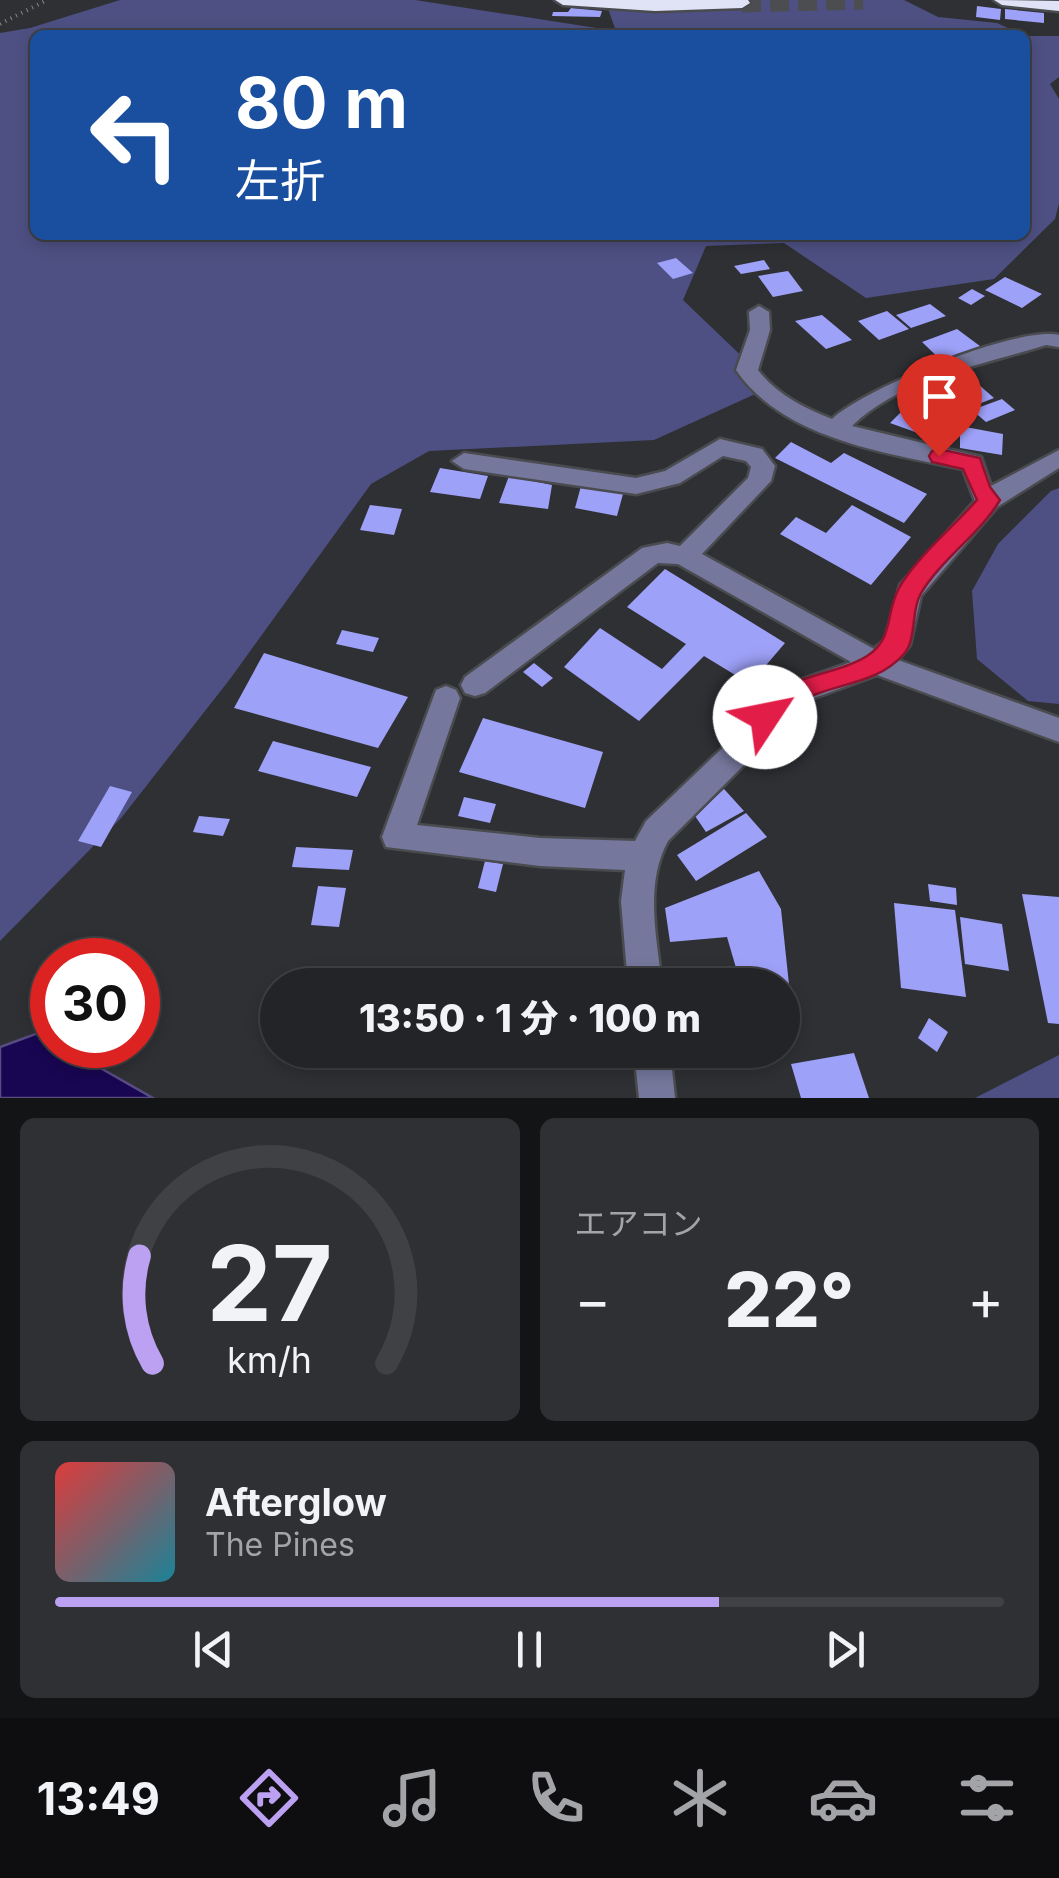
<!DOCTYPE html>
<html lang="ja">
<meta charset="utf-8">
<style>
:root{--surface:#232427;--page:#2f3033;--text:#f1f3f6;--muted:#a3a4a7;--line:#404144;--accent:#bca0f2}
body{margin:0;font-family:Inter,"Noto Sans JP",sans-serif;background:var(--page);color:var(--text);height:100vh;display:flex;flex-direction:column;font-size:38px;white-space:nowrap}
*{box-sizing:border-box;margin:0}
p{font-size:32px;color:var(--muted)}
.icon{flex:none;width:55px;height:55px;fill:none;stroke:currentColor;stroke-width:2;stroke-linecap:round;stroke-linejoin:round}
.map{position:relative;height:1098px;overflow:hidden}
.details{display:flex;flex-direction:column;gap:20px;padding:20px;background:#131415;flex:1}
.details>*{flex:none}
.banner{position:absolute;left:30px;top:30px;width:1000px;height:210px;border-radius:15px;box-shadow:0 5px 15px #0003,0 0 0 2px var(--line);background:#1a4fa0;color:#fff;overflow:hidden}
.speed{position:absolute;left:30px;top:938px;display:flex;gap:20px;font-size:50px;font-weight:700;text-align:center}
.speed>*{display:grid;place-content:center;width:130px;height:130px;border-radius:50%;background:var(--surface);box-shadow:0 5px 15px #0003,0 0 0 2px var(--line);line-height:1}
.speed .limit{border:15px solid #d22;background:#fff;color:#111}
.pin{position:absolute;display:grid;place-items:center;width:85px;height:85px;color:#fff;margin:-102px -42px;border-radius:50% 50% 50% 0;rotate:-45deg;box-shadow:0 0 10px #0007}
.pin .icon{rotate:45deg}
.me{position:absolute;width:110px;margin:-55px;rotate:56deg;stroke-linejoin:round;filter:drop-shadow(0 0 8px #0008)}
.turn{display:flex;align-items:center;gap:35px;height:210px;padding:0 40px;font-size:45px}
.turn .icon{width:130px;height:130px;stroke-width:2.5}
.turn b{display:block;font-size:70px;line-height:85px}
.big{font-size:75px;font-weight:800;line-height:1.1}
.details .widget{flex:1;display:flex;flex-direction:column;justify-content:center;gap:15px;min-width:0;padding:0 35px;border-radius:15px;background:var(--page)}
.details .dial{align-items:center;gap:0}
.dial svg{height:260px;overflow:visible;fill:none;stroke:var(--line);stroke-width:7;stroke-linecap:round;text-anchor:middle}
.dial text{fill:var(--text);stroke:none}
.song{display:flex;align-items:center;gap:30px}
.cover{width:120px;height:120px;border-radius:15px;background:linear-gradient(135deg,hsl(0 70% 55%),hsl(190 70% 35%))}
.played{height:10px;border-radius:5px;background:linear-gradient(90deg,var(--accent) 70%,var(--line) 70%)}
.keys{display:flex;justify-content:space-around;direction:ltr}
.heat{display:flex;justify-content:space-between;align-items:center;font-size:55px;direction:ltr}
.details .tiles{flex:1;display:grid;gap:20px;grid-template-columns:1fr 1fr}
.widget:last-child{grid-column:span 2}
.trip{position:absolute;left:260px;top:968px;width:540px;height:100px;border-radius:50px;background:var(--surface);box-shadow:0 5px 15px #0003,0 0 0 2px var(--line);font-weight:800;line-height:100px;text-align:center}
.tab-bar{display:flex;height:160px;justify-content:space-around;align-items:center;background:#0e0e10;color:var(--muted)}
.tab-bar .icon{width:70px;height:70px}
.tab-bar .current{color:var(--accent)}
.tab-bar b{font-size:45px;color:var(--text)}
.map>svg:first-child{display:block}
.green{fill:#4e5083}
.water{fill:#180653;stroke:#584c83;stroke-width:2.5}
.building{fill:#9ea1f8}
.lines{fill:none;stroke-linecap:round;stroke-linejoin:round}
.highway-tunnel{stroke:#4c4d50;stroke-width:19;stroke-dasharray:19 9;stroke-linecap:butt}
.minor-casing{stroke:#4a4b4f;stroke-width:5}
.highway-casing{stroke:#4a4b4f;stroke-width:5}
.path{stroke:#87888b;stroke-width:4;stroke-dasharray:1 5;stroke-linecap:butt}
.minor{fill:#75789c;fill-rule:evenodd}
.highway{fill:#e0e2f5;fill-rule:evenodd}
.route{fill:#e11d48;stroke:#92132f;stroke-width:2.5}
</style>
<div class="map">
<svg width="1059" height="1098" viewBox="0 0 1059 1098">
<rect width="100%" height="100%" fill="#2f3034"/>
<path class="green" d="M120,0H415L616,31L605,0H904L938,17L997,23L1023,35H35V235H1025V36H1059V77L1050,84L1059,99V203L1055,219L994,279L866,298L784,243L706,246L683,300L773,386L654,440L429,451L371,484L230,679L122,817L0,941V33L30,28Z
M1059,488V704L1028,701L977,659L972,591L998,544L1051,491Z
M1059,1055V1098H975Z"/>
<path class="water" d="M38,1033L52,1041V1045H60L153,1098H0V1047Z"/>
<path class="building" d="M977,6L1001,9L1000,20L976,17Z
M571,8L602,11L600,17L552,16L553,12H568Z
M1005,9L1044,13V23L1005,19Z
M676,258L693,273L673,279L657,263Z
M764,260L770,269L741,274L734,266Z
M788,271L803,291L773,297L758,276Z
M1005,277L1042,294L1022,308L985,290Z
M972,289L985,296L971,305L958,298Z
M930,304L946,316L911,328L896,315Z
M887,311L909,329L879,340L858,321Z
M822,315L852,340L826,349L795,321Z
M957,329L988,352L948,367L922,342Z
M970,377L994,398L963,410L939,388Z
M1002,399L1015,410L986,422L972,410Z
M905,408L939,421L929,437L890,423Z
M960,426L1003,434L1002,455L960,448Z
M791,442L831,463L844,453L927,494L904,523L775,458Z
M440,468L488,476L480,499L430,492Z
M509,476L552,485L548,509L499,503Z
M581,486L623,494L617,516L575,508Z
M370,505L402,509L394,535L360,530Z
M852,505L911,537L871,585L780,534L796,517L826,533Z
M665,569L785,643L750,684L704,656L639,721L564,667L600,628L662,669L686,644L627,607Z
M342,630L379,638L373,652L336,644Z
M264,653L408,697L378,748L234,708Z
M534,663L553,678L542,687L523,672Z
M483,718L603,752L585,808L459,772Z
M273,741L371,767L357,797L258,771Z
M110,786L132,792L101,847L78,841Z
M724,789L744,811L706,832L695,816Z
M464,797L496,804L490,823L458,816Z
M746,813L767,837L696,881L677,855Z
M199,816L230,819L223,836L193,832Z
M296,847L353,850L349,870L292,867Z
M485,861L503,864L496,892L478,888Z
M759,871L781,909L790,994L782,995V985H741L727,937L670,942L665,908Z
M928,884L956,888L957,905L930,901Z
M318,886L346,888L339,927L311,925Z
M1022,894L1059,897V1024L1048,1023Z
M894,903L955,910L966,997L901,988Z
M960,917L1002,924L1009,971L965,964Z
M929,1018L948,1032L937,1052L918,1038Z
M854,1053L869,1098H801L791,1064Z"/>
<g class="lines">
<path class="highway-tunnel" d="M742,3L863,0"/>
<g class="minor-casing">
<path id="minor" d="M759,306L769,312L770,330L758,370C776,394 804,408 832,419C865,388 1017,326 1059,335V347L1046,345C983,365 901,378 852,426L981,457L991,486L1059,450V468L997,507L921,596L910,645L898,660L1059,718V742L877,675L795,705L757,752L668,841C644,885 657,938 662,985H628L621,901L625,870L540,866L386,847L382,837L436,690L446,686L456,690L460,698L417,825L540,838L635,841L646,821L737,734L775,689L851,662L678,564L658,563L485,693L475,696L465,693L461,685L465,677L642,548L667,543L680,546L748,478L751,467L746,461L723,456L680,483L636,494L464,469L452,461L464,453L636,478L665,471L720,439L762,449L775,466L771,481L702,554L874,649L885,640L900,585L975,501L963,469C886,453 783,439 736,370L750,330L749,312Z
M634,1050H670L675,1098H639Z"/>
</g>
<g class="highway-casing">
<path id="highway" d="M555,0H748L750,3L742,8L655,11L563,5Z
M994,0L1059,1V11L1002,5Z"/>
</g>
<path class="path" d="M0,24L47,0"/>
<use href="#minor" class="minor"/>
<use href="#highway" class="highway"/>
</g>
<path class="route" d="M939,449L980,458L990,487L1000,500C980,534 939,561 920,595C911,612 917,638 904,654C874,688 827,682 793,706C779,715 775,732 756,725L752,717C773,674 830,679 867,656C894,639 885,614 899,588C915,559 954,526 977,500L963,469L932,462L929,456L932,451Z"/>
</svg>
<div class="speed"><div class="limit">30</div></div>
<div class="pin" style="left:939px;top:456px;background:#d93025"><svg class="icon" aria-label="arrive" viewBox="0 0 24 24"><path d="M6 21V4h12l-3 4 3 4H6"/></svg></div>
<svg class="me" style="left:765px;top:717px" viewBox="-20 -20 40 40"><circle r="19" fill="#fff"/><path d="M0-13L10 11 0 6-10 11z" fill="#e11d48"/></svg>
<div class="trip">13:50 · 1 分 · 100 m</div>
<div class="banner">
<div class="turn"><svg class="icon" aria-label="left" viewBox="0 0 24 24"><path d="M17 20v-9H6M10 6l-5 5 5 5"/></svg><div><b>80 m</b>左折</div></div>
</div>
</div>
<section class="details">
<div class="tiles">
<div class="widget dial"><svg viewBox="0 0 100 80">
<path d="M14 69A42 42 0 1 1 86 69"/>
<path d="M14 69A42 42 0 0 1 10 36" stroke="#bca0f2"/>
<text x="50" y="56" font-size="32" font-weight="700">27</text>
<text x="50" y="72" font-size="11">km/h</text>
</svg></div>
<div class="widget"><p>エアコン</p>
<div class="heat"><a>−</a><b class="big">22°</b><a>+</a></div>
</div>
<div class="widget">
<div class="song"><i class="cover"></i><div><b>Afterglow</b><p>The Pines</p></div></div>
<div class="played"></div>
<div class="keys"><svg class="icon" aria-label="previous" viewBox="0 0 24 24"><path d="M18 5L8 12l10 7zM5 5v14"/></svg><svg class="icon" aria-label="pause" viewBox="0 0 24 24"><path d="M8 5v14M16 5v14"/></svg><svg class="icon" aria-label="next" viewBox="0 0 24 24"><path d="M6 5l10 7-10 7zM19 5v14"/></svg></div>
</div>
</div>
</section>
<nav class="tab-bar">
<b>13:49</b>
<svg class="icon current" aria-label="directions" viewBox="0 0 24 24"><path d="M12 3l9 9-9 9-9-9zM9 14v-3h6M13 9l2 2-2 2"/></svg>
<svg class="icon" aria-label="music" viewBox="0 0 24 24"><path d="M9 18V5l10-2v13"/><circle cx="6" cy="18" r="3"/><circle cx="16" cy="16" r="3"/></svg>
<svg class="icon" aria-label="phone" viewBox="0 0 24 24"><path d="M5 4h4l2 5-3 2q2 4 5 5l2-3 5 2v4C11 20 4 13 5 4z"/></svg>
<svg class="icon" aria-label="climate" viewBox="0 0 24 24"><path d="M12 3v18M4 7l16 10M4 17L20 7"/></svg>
<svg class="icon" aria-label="car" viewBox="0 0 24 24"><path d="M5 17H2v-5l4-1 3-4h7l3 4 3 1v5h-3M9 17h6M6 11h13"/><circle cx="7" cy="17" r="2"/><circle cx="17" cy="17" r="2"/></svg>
<svg class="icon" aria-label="filters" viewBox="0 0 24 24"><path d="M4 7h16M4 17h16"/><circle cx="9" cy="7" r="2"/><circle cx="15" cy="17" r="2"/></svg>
</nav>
